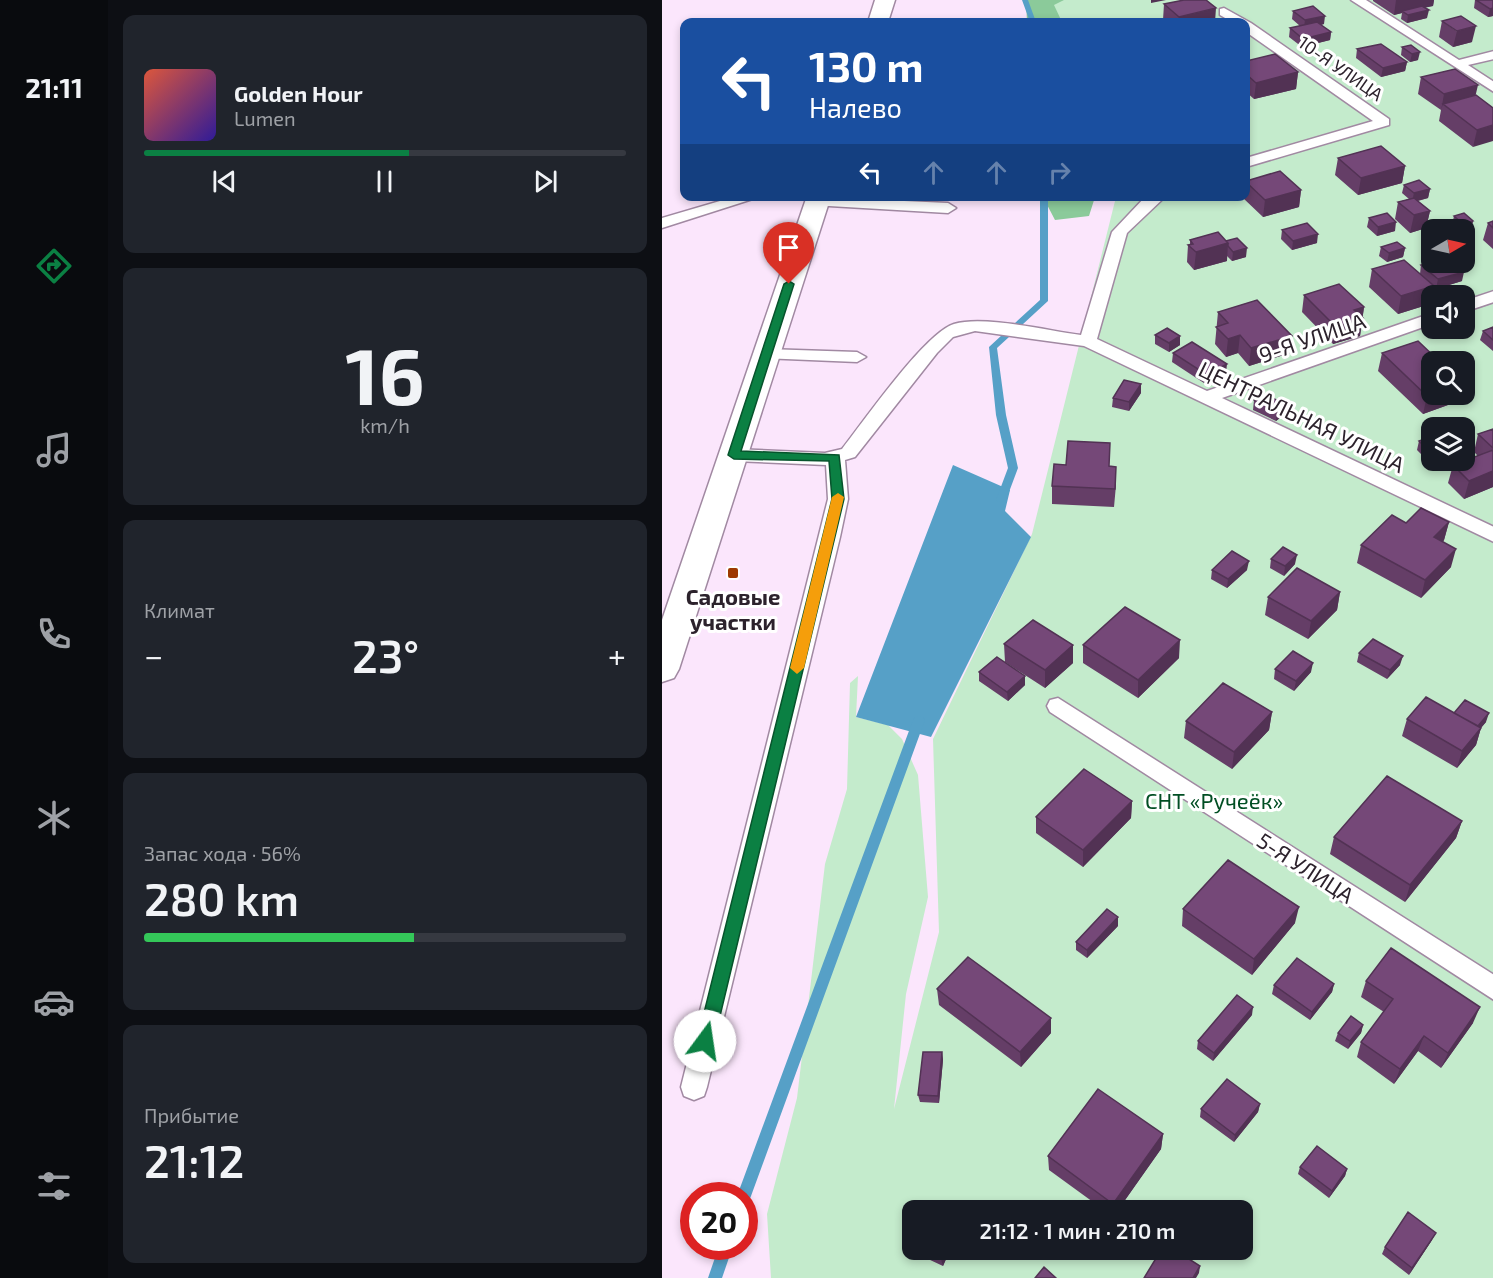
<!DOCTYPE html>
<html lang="ru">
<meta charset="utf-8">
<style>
:root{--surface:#171b24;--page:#20242c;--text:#f1f3f6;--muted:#9ea1a6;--line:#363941;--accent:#0b8043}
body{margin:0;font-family:"Exo 2",sans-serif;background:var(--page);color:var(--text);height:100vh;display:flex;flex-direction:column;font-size:22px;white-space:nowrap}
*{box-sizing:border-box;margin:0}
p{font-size:20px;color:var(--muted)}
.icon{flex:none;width:33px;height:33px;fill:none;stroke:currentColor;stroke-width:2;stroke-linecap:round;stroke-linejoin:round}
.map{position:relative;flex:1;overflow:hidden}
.panel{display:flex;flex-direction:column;gap:15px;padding:15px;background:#0d0f14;width:554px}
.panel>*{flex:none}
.banner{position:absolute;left:18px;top:18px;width:570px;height:183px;border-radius:12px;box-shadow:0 3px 9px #0003;background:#1a4fa0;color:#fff;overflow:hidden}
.needle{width:39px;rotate:81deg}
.controls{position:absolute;left:759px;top:219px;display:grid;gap:12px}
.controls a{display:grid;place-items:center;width:54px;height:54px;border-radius:12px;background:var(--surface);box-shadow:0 3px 9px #0003;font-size:30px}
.speed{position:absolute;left:18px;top:1182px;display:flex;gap:12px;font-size:30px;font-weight:700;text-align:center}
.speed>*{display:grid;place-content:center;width:78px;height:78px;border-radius:50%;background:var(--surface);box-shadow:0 3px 9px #0003;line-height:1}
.speed .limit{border:9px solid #d22;background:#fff;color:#111}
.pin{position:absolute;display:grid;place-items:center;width:51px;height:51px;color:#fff;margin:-62px -26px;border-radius:50% 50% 50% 0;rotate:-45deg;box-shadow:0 0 6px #0007}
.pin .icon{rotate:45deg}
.me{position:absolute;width:66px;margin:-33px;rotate:14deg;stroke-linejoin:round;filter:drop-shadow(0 0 4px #0008)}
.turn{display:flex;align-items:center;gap:21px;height:126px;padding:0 30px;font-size:27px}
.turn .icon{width:78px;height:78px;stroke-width:2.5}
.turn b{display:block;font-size:42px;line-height:51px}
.lanes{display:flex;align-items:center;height:57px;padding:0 30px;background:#0003;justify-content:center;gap:30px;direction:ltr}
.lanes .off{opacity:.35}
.big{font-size:45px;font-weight:600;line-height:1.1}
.panel .widget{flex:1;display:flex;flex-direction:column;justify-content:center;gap:9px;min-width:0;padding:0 21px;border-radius:12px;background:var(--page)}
.panel .dial{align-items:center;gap:0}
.dial b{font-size:78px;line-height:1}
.song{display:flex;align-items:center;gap:18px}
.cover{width:72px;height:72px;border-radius:9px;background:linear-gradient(135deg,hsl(10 70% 55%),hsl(250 70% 35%))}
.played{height:6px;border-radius:3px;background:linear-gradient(90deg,var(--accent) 55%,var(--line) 55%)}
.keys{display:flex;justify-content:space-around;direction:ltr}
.heat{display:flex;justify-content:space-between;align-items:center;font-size:33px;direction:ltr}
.charge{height:9px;border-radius:4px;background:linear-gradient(90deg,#34c759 56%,var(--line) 0)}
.trip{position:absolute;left:240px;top:1200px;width:351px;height:60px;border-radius:12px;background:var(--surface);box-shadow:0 3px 9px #0003;font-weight:600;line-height:60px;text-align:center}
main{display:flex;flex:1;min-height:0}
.dock{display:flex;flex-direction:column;width:108px;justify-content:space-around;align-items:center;background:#090b0e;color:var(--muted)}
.dock .icon{width:42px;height:42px}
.dock .selected{color:var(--accent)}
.dock b{font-size:27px;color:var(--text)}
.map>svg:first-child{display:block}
.green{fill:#c4ebcc;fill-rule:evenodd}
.forest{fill:#8bca9a}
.water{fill:#56a0c7}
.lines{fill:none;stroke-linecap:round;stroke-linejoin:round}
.stream{fill:#56a0c7;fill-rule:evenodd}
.lane-casing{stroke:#a189a2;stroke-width:3}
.secondary-casing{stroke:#a189a2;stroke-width:3}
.lane{fill:#fff;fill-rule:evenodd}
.secondary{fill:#fff;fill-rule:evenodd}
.wall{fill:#653e67}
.shaded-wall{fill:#523254}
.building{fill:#754878;stroke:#523254;stroke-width:1.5}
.route{fill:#0b8043;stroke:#07532c;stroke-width:1.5}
.slow{fill:#f59e0b}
.poi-dot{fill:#9e3b00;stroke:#fff;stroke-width:2}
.labels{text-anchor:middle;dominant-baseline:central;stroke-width:6;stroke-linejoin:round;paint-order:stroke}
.far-street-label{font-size:18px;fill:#2c222c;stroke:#fff}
.street-label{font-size:22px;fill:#2c222c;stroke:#fff}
.poi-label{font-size:22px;font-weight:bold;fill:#2c222c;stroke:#fff}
.park-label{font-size:22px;fill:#014e23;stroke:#fff}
</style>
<main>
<nav class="dock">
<b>21:11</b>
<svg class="icon selected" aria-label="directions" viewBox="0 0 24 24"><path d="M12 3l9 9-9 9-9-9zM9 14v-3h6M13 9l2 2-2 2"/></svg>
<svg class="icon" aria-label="music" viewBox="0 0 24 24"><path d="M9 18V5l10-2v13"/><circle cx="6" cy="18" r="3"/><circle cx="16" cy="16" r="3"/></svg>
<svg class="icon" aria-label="phone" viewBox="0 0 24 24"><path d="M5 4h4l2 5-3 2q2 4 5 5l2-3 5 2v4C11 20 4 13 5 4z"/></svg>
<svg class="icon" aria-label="climate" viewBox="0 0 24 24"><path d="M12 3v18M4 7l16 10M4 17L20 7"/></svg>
<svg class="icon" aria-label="car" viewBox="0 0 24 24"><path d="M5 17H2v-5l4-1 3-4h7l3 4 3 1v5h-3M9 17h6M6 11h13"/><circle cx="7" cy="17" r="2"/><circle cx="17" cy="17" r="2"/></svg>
<svg class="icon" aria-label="filters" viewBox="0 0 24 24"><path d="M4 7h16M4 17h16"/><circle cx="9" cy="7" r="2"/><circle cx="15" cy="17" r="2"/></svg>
</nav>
<section class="panel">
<div class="widget">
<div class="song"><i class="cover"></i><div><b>Golden Hour</b><p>Lumen</p></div></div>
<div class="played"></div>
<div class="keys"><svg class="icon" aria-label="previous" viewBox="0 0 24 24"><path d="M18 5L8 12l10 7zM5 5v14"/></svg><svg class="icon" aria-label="pause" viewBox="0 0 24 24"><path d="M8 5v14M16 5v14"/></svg><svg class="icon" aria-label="next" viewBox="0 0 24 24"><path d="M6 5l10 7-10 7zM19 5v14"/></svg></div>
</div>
<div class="widget dial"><b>16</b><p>km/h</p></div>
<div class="widget"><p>Климат</p>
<div class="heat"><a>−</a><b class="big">23°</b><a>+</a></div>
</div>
<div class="widget"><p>Запас хода · 56%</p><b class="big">280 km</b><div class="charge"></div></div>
<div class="widget"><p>Прибытие</p><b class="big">21:12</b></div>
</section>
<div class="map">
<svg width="832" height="1278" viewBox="0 0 832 1278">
<rect width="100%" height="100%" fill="#fbe6fc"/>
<path class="green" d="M389,0H831V1278H109L105,1214L135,1098L163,864L185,789L188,683L196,676L194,717L226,725L240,739L256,775L266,897L244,994L232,1109L277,932L271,739L370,534L454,197L584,196V22H393ZM770,230H802V262H770ZM770,296H802V328H770ZM770,362H802V394H770ZM770,428H802V460H770ZM250,1210H580V1250H250Z"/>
<path class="forest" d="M364,0H402L392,5L400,22H365Z
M381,197H433L427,216L393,220Z"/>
<path class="water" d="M291,465L348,490L343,511L369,537L269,737L194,717Z"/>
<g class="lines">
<path class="stream" d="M360,0H366L374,22H368Z
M378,196H386V301L335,348L344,415L356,468L344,500L339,503L334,500L346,468L334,415L327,347L378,300Z
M257,716L261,717L263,720L89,1196L87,1201L82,1203V1196H75L251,720L253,717Z
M57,1246H71L60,1278H46Z"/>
<g class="lane-casing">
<path id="lane" d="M689,0H704L797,60L832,51V59L806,65L832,82V92Z
M562,8L589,23L727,119V125L584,167V158L711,121L584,32V22H570L558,15V9Z
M75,196H100L0,228V218Z
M484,196H504L465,233L435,339L545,391L770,313V324L560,398L832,527V542L422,346L313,331L291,337L275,353L193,457L183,460L186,499L178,537L45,1087L42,1096L32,1100L22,1096L19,1087L166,499L164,465L72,461L65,459L63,455L65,451L72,449L163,453L180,449C202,421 263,333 292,324C322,315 387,331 419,335L450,232Z
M155,197L286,203L294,208L286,213L150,205L147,202Z
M832,291V302L802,312V301Z
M104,349L195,352L204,357L195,362L98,358L95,354Z
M396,698L832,975V1000L388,712L385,706L388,700Z"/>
</g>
<g class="secondary-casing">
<path id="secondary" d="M213,0H233L226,22H206Z
M145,196H169L17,669L12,678L0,682V620Z"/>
</g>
<use href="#lane" class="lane"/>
<use href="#secondary" class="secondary"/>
</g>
<path class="wall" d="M711,0H772L771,6L763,7L765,18L745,23L739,19L740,13L732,15L711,1Z
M813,0H831V16L826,17L812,8Z
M502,4L553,22H504L501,20Z
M631,11L662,24L659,25L669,32L668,40L640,47L627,37L628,28L638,26L630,19Z
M780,21L810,42L791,47L777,37Z
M749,45L756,60L748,62L739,55L740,47Z
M695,49L745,62L743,71L719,77L694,58Z
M584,61L636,72L634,89L592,99L584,92Z
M759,77L813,95L831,108L811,147L777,121L779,110L756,94Z
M676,158L743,166L740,183L696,195L673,175Z
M584,181L639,190L637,207L601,217L581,198V196H584Z
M742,185L768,189L766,198L756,201L768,211L764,228L748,233L733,219L736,202L747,199L740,193Z
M792,216L811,221L809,230H795L790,225Z
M707,218L733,231L715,236L705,227Z
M831,221V249L821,240L826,223Z
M620,230L655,243L630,250L619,239Z
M528,240L564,241L584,257L570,261L565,256V261L532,270L525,262L526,245H528Z
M719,247L743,248L741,257L725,262L717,256Z
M759,265L800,281L774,289L772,286L768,304L736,314L707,287L710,269L758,274Z
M642,295L702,307L698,336L671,344L640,312Z
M556,312L628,353L587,366L576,353L564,357L553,344Z
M831,327V351L818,340L821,331Z
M493,335L518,336V345L507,352L493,344Z
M511,353L564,373L545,385L510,362Z
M720,353L797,401L761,414L716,371Z
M479,393L467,411L450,407L451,398Z
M592,400L624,405L623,414L614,421L591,410Z
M831,429V487L802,499L786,483L791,465L816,456L812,452L816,434Z
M770,436V460H771L767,462L755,450L757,441Z
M447,466L454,485L452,507L390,504V486Z
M787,522L782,540L781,542L789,567L759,598L695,563L699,545L744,523Z
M609,559L633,564L622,576L608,568Z
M550,570H585L565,588L549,579Z
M678,592L675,610L646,639L603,615L606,597Z
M342,644L411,645V663L383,688L343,662Z
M421,645L517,658L476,698L421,663Z
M697,653L738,665L725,679L695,662Z
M613,669L649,672L632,691L612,679Z
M317,672L363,685L346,701L317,681Z
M610,712L607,730L570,769L522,738L524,721Z
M792,713L824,722L819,728L814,745L795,768L740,736L745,719Z
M470,801L469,818L421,867L374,833V817Z
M800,821L794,838L743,902L668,854L672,837Z
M521,909L633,923L590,975L520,926Z
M456,926L425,958L414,950V942Z
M704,981L811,1023L779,1068L756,1051L732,1084L695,1057L699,1042L722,1012L699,997Z
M672,984L670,992L648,1020L610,994L612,985Z
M275,989L389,1033L359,1067L277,1005Z
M590,1015L551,1061L535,1049L536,1041Z
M701,1025L699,1033L686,1049L673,1041L676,1033Z
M280,1052L281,1060L277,1103L258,1102L256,1095Z
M598,1104L596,1112L572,1142L538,1117L539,1109Z
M501,1134L499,1149L456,1210H442L387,1170L386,1156Z
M638,1167L685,1169L683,1176L667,1198L636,1174Z
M770,1240L747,1275L720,1254L723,1247Z
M250,1244V1250H288L281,1266L251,1252L250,1246Z"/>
<path class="shaded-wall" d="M489,0H504L489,3Z
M734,0H772L771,6L743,12L740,11V13L732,15Z
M554,8L553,22H516L517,17Z
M831,8V16L826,17L828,9Z
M767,10L765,18L745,23L746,15Z
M663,16L662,24L642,28L643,20Z
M814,26L810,42L791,47L795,31Z
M669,32L668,40L640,47L641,39Z
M758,52L756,60L748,62L750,54Z
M745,62L743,71L719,77L721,68Z
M636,72L634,89L592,99L594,83Z
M816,85L812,102L781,104L779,110V111L782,94Z
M831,125V141L811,147L815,130Z
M743,166L740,183L696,195L699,178Z
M768,189L766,198L750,202L752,193Z
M639,190L637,207L601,217L603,200Z
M768,211L764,228L748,233L752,215Z
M811,221L809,230L802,232V230H800L801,224Z
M734,222L733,231L715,236L716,227Z
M656,234L655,243L630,250L631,241Z
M566,243L565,261L532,270L534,252Z
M585,248L584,257L570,261L571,252Z
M743,248L741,257L725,262L727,253Z
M802,272L800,281L774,289L776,279Z
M772,286L768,304L736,314L739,296Z
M702,307L698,336L671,344L674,327L692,310Z
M578,335L576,353L564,357L566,339Z
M518,336V345L507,352V343Z
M630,336L628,353L587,366L589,348Z
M565,364L564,373L545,385V375Z
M479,384V393L467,411V402Z
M770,394H799L797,401L761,414L765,396Z
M624,405L623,414L614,421L615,412Z
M769,453L770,460H771L767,462Z
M831,471V487L802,499L807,481Z
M787,522L782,540L768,555L772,537Z
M794,549L789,567L759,598L763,580Z
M635,555L633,564L622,576L623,566Z
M587,561L585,570L565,588L566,579Z
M678,592L675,610L646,639L649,621Z
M518,640L517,658L476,698V680Z
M411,645V663L383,688V670Z
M741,656L738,665L725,679L728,670Z
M651,663L649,672L632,691L634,681Z
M363,676V685L346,701L345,692Z
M610,712L607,730L570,769L572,752Z
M827,713L824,722L811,737L814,728Z
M819,728L814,745L795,768L800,751Z
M470,801L469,818L421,867V850Z
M800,821L794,838L743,902L748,885Z
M637,907L633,923L590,975L592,959Z
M456,917V926L425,958V950Z
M672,984L670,992L648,1020L650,1012Z
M591,1007L590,1015L551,1061L552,1053Z
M818,1007L811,1023L779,1068L786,1053Z
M389,1018V1033L359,1067L358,1052Z
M701,1025L699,1033L686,1049L688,1041Z
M762,1036L756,1051L732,1084L738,1069Z
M280,1052L281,1060L277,1103L276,1096Z
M598,1104L596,1112L572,1142L573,1135Z
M501,1134L499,1149L456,1210H451V1204Z
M685,1169L683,1176L667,1198L670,1191Z
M774,1233L770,1240L747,1275L750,1268Z
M284,1250H288L281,1266L279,1259Z
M538,1266L537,1273L534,1278H531Z"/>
<path class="building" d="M522,0H544L554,8L517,17L502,4Z
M814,0H831V8L828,9Z
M651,6L663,16L643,20L631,11Z
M760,6L767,10L746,15L740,11Z
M799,16L814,26L795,31L780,21Z
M655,22L669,32L641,39L628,28Z
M719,44L745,62L721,68L695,49Z
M749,45L758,52L750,54L740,47Z
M613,54L636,72L594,83L584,74V61Z
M793,69L816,85L782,94L759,77Z
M814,95L831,108V125L815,130L781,104Z
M719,146L743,166L699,178L676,158Z
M618,171L639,190L603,200L584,182V181Z
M757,180L768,189L752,193L742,185Z
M752,198L768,211L752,215L736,202Z
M725,213L734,222L716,227L707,218Z
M802,213L811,221L801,224L792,216Z
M831,221V228L826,223Z
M645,223L656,234L631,241L620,230Z
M556,232L566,243L534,252L526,245L531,244L528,240Z
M575,238L585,248L571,252L566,246V243L564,241Z
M735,242L743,248L727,253L719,247Z
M742,260L772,286L739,296L710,269Z
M770,262H792L802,272L776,279L759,265Z
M677,284L702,307L692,310L701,318L674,327L642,295Z
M595,300L630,336L589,348L578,335L566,339L554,327L566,323L556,312Z
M831,327V340L821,331Z
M505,328L518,336L507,343L493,335Z
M756,341L778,362H770V394L765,396L720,353Z
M530,342L565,364L545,375L511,353Z
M462,380L479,384L467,402L451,398Z
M601,393L624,405L615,412L592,400Z
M831,429V448L816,434Z
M770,436V452L769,453L757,441Z
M406,441L448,443L447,466L454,467L453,489L390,486L392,464L404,465Z
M831,450V471L807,481L791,465Z
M759,508L787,522L772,537L794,549L763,580L699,545L730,515L744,523Z
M621,547L635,555L623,566L609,559Z
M570,551L587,561L566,579L550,570Z
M635,568L678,592L649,621L606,597Z
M463,607L518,640L476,680L421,645Z
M371,620L411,645L383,670L342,644Z
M711,639L741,656L728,670L697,653Z
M631,651L651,663L634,681L613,669Z
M335,657L363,676L345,692L317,672Z
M561,683L610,712L572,752L524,721Z
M764,697L819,728L800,751L745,719Z
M803,700L827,713L816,726L792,713Z
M422,769L470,801L421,850L374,817Z
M725,776L800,821L748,885L672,837Z
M566,860L637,907L592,959L521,909Z
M445,909L456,917L425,950L414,942Z
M729,948L818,1007L786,1053L762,1036L738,1069L699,1042L731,999L704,981Z
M306,957L389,1018L358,1052L275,989Z
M635,958L672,984L650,1012L612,985Z
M575,995L591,1007L552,1053L536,1041Z
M689,1016L701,1025L688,1041L676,1033Z
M261,1052H280L276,1096L256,1095Z
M565,1079L598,1104L573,1135L539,1109Z
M436,1089L501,1134L451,1204L386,1156Z
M655,1146L685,1169L670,1191L638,1167Z
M746,1212L774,1233L750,1268L723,1247Z
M258,1250H284L279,1259Z
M499,1250H513L538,1266L531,1278H482Z
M382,1267L394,1278H373Z"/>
<path class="route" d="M127,281L132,284L79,451L177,455L182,499L52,1041L49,1046L43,1049L37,1046L35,1041L170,499L167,461L72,459L66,455L122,284Z"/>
<path class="slow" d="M176,493L182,497L142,668L135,674L128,668L170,497Z"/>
<rect class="poi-dot" x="65" y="567" width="12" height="12" rx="3"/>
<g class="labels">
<g class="far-street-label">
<text transform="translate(679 68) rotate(35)">10-Я УЛИЦА</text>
</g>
<g class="street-label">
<text transform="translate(650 337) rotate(-19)">9-Я УЛИЦА</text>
<text transform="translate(640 416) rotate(26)">ЦЕНТРАЛЬНАЯ УЛИЦА</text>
<text transform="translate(644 867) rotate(33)">5-Я УЛИЦА</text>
</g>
<g class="poi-label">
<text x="71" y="596">Садовые<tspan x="71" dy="25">участки</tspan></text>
</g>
<g class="park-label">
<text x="552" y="800">СНТ «Ручеёк»</text>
</g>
</g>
</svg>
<div class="controls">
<a><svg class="needle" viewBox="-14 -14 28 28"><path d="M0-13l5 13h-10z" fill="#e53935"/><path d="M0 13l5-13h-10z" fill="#9ea1a6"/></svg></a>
<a><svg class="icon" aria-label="sound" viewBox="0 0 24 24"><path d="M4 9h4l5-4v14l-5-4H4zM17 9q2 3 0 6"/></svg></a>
<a><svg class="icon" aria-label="search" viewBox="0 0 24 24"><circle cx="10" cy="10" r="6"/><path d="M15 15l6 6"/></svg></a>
<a><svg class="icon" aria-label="layers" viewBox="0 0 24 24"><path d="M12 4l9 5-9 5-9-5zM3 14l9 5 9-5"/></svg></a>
</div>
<div class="speed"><div class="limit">20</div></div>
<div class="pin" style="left:127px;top:284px;background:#d93025"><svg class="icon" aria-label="arrive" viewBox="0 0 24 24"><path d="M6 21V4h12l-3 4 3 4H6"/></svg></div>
<svg class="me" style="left:43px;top:1041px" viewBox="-20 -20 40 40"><circle r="19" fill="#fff"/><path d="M0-13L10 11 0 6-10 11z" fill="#0b8043"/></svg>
<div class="trip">21:12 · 1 мин · 210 m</div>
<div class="banner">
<div class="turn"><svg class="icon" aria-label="left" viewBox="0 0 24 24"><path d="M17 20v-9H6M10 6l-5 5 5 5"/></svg><div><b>130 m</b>Налево</div></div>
<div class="lanes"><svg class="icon" aria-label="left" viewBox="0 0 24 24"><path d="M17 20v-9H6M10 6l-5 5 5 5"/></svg><svg class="icon off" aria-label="ahead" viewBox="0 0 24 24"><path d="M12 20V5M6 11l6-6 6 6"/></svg><svg class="icon off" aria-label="ahead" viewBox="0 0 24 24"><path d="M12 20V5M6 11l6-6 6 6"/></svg><svg class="icon off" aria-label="right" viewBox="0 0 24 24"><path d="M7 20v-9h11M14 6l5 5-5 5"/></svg></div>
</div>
</div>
</main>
